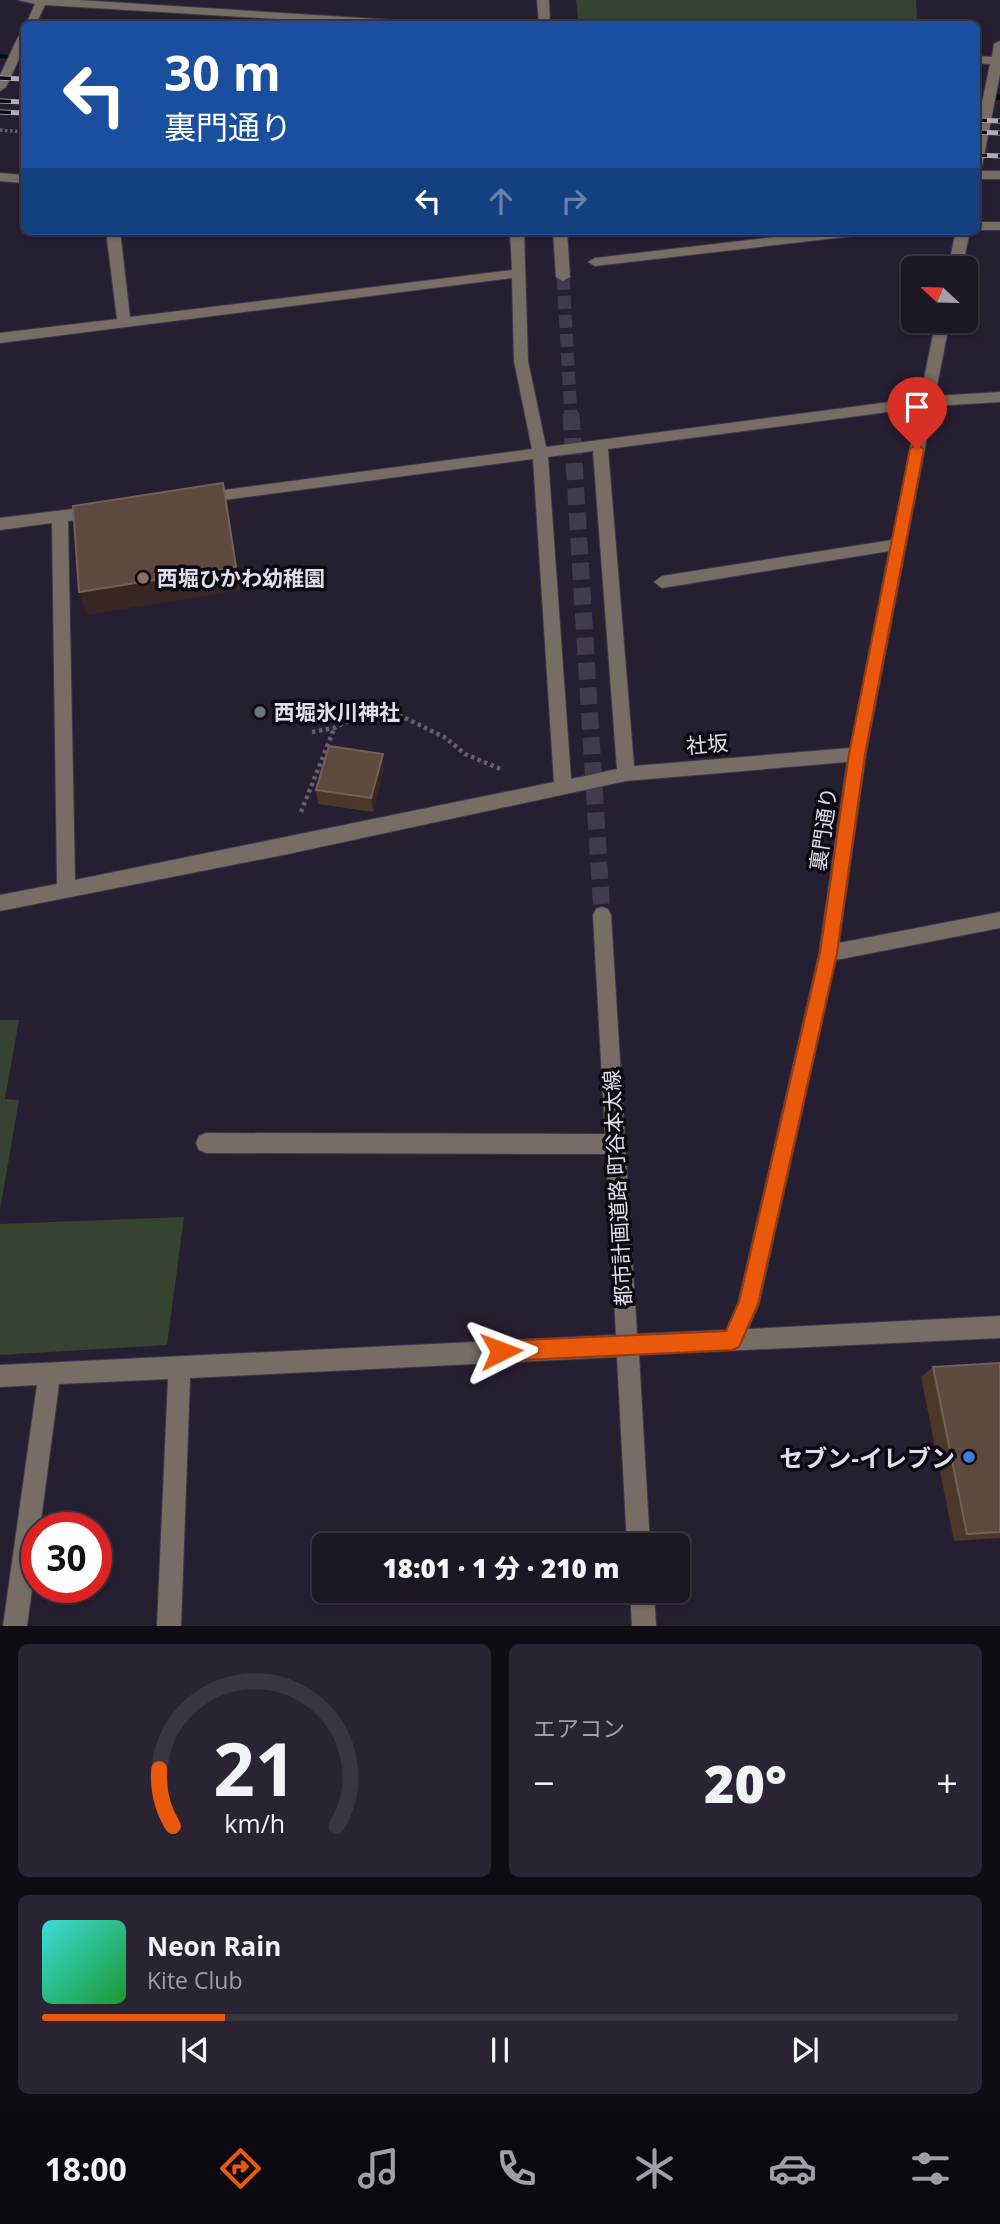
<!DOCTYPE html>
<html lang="ja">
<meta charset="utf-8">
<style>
:root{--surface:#1c1625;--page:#292332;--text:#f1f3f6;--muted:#a09fa7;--line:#3a3542;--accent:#ea580c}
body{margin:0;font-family:"Open Sans","Noto Sans JP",sans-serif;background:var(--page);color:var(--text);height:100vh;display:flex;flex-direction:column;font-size:26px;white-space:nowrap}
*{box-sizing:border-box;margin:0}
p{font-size:23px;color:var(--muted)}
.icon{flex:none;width:38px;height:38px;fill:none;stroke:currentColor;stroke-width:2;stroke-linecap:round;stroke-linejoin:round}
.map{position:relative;height:1626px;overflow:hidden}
.panel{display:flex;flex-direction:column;gap:18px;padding:18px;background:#0f0c14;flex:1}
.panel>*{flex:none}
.top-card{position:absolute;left:21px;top:21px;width:959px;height:214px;border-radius:10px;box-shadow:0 2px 5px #0004,0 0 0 2px var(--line);background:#1a4fa0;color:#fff;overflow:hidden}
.needle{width:46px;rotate:292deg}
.fabs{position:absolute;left:901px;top:256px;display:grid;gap:14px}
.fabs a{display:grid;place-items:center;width:77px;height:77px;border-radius:10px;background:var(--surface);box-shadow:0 2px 5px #0004,0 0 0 2px var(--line);font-size:35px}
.speed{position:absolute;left:21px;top:1512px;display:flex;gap:14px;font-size:35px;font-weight:700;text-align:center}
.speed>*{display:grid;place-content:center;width:91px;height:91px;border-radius:50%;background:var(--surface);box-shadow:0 2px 5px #0004,0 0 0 2px var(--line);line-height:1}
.speed .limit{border:10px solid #d22;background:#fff;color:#111}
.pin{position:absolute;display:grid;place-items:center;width:60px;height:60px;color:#fff;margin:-72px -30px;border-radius:50% 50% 50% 0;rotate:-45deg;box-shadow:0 0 7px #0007}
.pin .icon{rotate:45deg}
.me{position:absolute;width:77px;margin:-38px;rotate:87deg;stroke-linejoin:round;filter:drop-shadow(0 0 5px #0008)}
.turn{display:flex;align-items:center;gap:24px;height:147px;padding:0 28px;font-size:32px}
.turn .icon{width:91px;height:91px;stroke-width:2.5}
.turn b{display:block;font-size:49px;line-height:60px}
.lanes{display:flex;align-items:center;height:66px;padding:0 28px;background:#0003;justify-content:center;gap:35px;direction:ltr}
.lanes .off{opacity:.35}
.big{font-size:52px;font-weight:800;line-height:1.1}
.panel .widget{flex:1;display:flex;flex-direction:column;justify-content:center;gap:10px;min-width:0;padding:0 24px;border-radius:10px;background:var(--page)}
.panel .dial{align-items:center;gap:0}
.dial svg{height:182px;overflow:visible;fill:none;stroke:var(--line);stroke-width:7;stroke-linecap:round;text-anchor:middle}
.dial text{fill:var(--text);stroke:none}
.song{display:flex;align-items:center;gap:21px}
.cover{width:84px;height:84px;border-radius:10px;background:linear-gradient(135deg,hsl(180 70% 55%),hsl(130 70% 35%))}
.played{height:7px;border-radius:4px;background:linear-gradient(90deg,var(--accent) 20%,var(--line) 20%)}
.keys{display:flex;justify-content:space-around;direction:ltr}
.heat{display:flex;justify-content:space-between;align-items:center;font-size:38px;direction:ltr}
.panel .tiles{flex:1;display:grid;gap:18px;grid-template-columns:1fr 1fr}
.widget:last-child{grid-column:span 2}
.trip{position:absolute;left:312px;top:1533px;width:378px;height:70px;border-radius:10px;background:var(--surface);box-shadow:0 2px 5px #0004,0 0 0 2px var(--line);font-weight:800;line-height:70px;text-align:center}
.dock{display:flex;height:112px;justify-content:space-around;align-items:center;background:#0b090f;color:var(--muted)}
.dock .icon{width:49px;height:49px}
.dock .current{color:var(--accent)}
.dock b{font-size:32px;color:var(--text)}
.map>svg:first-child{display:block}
.green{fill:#364330}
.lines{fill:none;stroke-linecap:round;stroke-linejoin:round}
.stream{fill:#000e10;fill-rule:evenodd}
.minor-tunnel-far1{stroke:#423b4d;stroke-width:13;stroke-dasharray:13 6;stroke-linecap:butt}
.minor-tunnel{stroke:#423b4d;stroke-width:17;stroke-dasharray:17 8;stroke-linecap:butt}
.minor-casing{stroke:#40394b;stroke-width:2}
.path-far1{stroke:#655e6f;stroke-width:3.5;stroke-dasharray:2.5 2.5;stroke-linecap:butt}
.path{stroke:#655e6f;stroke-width:4.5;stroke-dasharray:3.5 3.5;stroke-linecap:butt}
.minor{fill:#766e65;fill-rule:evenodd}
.rail-casing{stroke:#b1abba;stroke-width:5}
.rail{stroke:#0d0a13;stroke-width:3.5;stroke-dasharray:11;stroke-linecap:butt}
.wall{fill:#4d3729}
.shaded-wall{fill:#372623}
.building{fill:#5d493e;stroke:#726059;stroke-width:2}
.route{fill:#ea580c;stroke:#983908;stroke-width:2}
.education-dot{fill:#8d6e63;stroke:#0d0a13;stroke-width:2.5}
.worship-dot{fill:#6b7280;stroke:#0d0a13;stroke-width:2.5}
.shop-dot{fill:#3f7fe0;stroke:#0d0a13;stroke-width:2.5}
.labels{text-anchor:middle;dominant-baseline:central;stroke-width:7;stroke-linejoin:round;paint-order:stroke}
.poi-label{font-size:21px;font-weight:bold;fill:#e2ddeb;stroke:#0d0a13;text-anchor:start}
.street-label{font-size:21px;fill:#e2ddeb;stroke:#0d0a13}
.near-poi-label{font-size:24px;font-weight:bold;fill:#e2ddeb;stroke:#0d0a13;text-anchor:end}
</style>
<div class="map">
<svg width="1000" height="1626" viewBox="0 0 1000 1626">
<rect width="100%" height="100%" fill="#261e31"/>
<path class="green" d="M576,0H916L917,24H579Z
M0,1020H19L5,1099L19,1100L0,1210Z
M184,1217L167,1345L0,1355V1224Z"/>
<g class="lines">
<path class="stream" d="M0,54L24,56V60L0,58Z
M976,94H1000V100H976Z"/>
<path class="minor-tunnel-far1" d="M563,277L571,415"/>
<path class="minor-tunnel" d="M571,413L602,915"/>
<g class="minor-casing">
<path id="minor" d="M18,0H78L409,21L415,24H362L45,5L36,24H26L35,4Z
M537,0H549L550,24H539Z
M24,34V48L6,87L0,91V75L18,37Z
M1000,41V74L982,166L976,170V132L990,64L976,63V56L992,57L994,44Z
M976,171H1000V179H976Z
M0,173L24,175V183L0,181Z
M976,222H1000V230H976Z
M106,231H120L130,317L512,270L510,231H524L528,361L546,447L920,398L936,320H950L935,396L1000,392V402L933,406L866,754L839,943L1000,912V928L836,960L759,1304L748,1329L1000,1316V1338L639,1355L650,1545H627L617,1357L190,1378L181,1626H157L168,1379L59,1384L40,1528H37V1553L27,1626H3L37,1385L0,1387V1365L616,1335L606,1154L206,1153L199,1150L196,1143L199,1136L206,1133L605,1134L593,915L596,909L602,907L608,909L611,915L637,1334L726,1330L738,1303L819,953L847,762L626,781L288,854L0,911V895L57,884L52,523L0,530V518L97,506L105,512L97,518L68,521L75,880L554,782L533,459L201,503L193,498L201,493L532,449L514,361L512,278L0,343V333L117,319ZM918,408L892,540L662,576L654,582L662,588L889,551L850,748L634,766L608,449ZM593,451L617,769L571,779L548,457Z
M553,231H567L570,277L563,281L556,277Z
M827,231H869L862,235L595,266L588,262L595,258Z
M956,231H970L962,268H948Z
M630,1591H654L656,1626H632Z"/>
</g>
<path class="path-far1" d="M0,130L24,132"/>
<path class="path" d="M312,732L334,728L365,713H395L446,738L465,754L503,770
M301,812L334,729"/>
<use href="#minor" class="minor"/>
<g class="rail-casing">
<path id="rail" d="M0,78L24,79
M0,101L24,102
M0,112L24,113
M976,120L1000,121
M976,132L1000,133
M976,155L1000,156"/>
</g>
<use href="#rail" class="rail"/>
</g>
<path class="wall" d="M384,768L373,812L318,804L316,790Z
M1000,1363V1538L954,1541L921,1377L933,1367Z"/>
<path class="shaded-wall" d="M223,483L228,507L241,590L87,615L79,592Z
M383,754L384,768L373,812L371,798Z"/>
<path class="building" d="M223,483L236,567L79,592L73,506Z
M329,746L383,754L371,798L316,790Z
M1000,1363V1532L967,1534L933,1367Z"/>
<path class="route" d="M917,444L924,449L865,754L837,953L758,1304L739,1347L732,1350L501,1361L494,1358L491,1351L494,1344L501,1341L726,1331L739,1302L820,953L849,754L910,449Z"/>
<circle class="education-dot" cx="143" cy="578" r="7"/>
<circle class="worship-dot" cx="260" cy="712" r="7"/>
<circle class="shop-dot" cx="969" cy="1457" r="7"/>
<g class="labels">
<g class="poi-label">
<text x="157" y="578">西堀ひかわ幼稚園</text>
<text x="274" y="712">西堀氷川神社</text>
</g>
<g class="street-label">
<text transform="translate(707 744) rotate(-5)">社坂</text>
<text transform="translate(823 829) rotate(-82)">裏門通り</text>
<text transform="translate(617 1188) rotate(-93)">都市計画道路 町谷本太線</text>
</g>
<g class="near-poi-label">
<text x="955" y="1457">セブン-イレブン</text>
</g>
</g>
</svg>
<div class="fabs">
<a><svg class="needle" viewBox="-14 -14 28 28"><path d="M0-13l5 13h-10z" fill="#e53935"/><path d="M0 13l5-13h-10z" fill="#a09fa7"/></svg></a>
</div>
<div class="speed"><div class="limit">30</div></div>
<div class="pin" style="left:917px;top:449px;background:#d93025"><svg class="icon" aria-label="arrive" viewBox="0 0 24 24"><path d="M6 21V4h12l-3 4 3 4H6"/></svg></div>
<svg class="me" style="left:501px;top:1351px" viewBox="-20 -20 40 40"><path d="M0-17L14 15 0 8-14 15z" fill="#ea580c" stroke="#fff" stroke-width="4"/></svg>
<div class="trip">18:01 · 1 分 · 210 m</div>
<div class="top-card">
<div class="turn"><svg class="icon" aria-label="left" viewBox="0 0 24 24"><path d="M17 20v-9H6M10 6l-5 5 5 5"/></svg><div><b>30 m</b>裏門通り</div></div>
<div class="lanes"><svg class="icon" aria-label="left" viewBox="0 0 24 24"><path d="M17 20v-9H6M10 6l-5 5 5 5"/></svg><svg class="icon off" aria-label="ahead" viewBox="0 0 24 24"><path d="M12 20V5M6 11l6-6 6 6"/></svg><svg class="icon off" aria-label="right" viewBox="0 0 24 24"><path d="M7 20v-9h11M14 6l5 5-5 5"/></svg></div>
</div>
</div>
<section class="panel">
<div class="tiles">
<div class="widget dial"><svg viewBox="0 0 100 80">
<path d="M14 69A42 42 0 1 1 86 69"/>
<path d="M14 69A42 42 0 0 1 8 44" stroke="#ea580c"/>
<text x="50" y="56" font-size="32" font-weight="700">21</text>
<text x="50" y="72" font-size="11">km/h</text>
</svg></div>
<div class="widget"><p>エアコン</p>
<div class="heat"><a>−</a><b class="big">20°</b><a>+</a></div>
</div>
<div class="widget">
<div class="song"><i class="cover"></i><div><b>Neon Rain</b><p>Kite Club</p></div></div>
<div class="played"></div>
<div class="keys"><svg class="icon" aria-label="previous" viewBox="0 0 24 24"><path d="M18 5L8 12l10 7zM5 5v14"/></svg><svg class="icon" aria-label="pause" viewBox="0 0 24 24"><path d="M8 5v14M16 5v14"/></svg><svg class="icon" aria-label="next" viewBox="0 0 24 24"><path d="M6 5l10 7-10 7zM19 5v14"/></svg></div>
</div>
</div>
</section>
<nav class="dock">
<b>18:00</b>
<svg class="icon current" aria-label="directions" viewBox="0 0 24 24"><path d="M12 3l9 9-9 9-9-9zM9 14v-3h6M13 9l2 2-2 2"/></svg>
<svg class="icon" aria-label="music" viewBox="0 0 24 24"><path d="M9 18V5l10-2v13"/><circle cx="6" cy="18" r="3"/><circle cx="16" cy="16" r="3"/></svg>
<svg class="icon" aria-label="phone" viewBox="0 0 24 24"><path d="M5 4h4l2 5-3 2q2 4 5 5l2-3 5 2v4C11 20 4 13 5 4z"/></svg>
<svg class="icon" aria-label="climate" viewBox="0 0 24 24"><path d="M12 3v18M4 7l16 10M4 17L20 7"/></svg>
<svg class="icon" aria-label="car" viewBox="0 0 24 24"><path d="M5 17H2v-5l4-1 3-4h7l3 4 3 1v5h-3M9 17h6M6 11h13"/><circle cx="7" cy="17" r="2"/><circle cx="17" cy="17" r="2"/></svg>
<svg class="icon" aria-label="filters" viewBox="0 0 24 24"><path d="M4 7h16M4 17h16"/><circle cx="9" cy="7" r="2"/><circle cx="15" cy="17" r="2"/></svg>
</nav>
